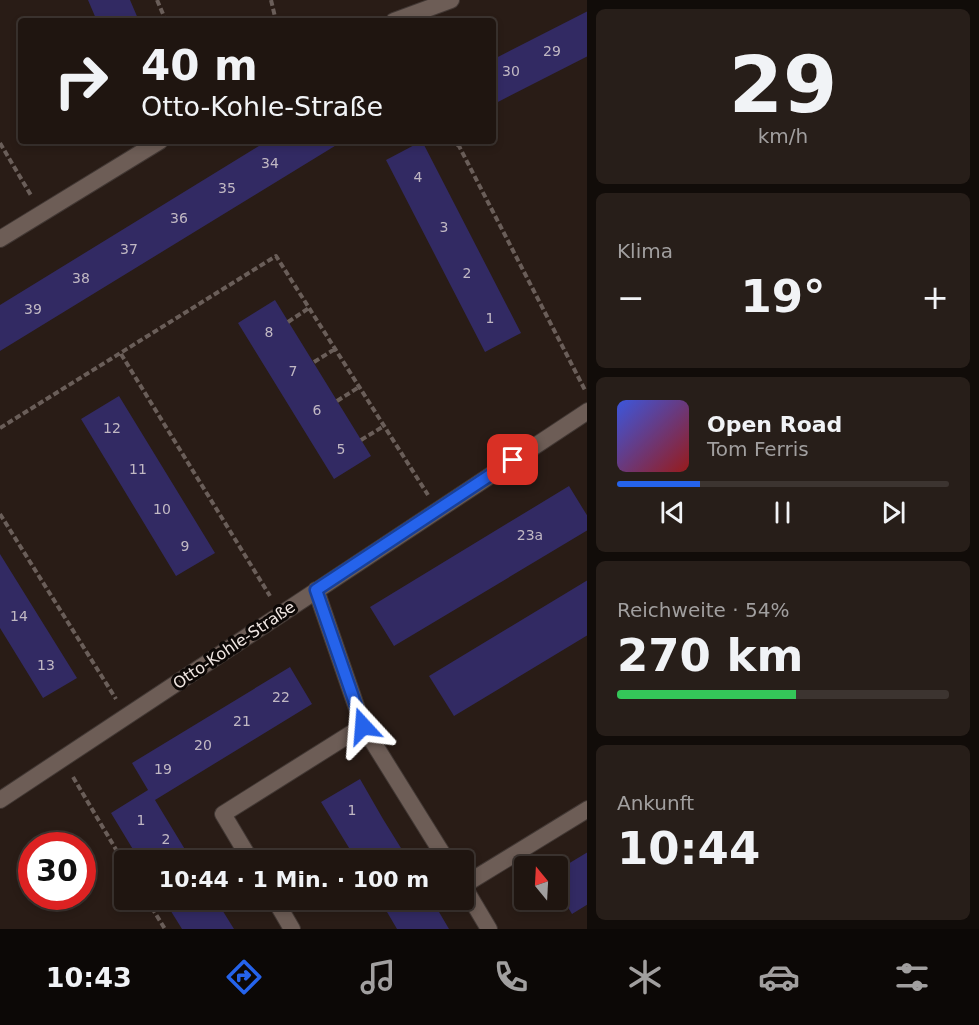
<!DOCTYPE html>
<html lang="de">
<meta charset="utf-8">
<style>
:root{--surface:#1f1510;--page:#271e19;--text:#f1f3f6;--muted:#a19f9f;--line:#3c3430;--accent:#2563eb}
body{margin:0;font-family:"DejaVu Sans",sans-serif;background:var(--page);color:var(--text);height:100vh;display:flex;flex-direction:column;font-size:22px;white-space:nowrap}
*{box-sizing:border-box;margin:0}
p{font-size:20px;color:var(--muted)}
.icon{flex:none;width:33px;height:33px;fill:none;stroke:currentColor;stroke-width:2;stroke-linecap:round;stroke-linejoin:round}
.map{position:relative;flex:1;overflow:hidden}
.side{display:flex;flex-direction:column;gap:9px;padding:9px;background:#110c09;width:392px}
.side>*{flex:none}
.banner{position:absolute;left:18px;top:18px;width:478px;height:126px;border-radius:6px;box-shadow:0 3px 9px #0003,0 0 0 2px var(--line);background:#1f1510;color:var(--text);overflow:hidden}
.needle{width:39px;rotate:342deg}
.controls{position:absolute;left:514px;top:856px;display:grid;gap:12px}
.controls a{display:grid;place-items:center;width:54px;height:54px;border-radius:6px;background:var(--surface);box-shadow:0 3px 9px #0003,0 0 0 2px var(--line);font-size:30px}
.speed{position:absolute;left:18px;top:832px;display:flex;gap:12px;font-size:30px;font-weight:700;text-align:center}
.speed>*{display:grid;place-content:center;width:78px;height:78px;border-radius:50%;background:var(--surface);box-shadow:0 3px 9px #0003,0 0 0 2px var(--line);line-height:1}
.speed .limit{border:9px solid #d22;background:#fff;color:#111}
.pin{position:absolute;display:grid;place-items:center;width:51px;height:51px;color:#fff;margin:-26px;border-radius:12px;box-shadow:0 3px 9px #0006}
.me{position:absolute;width:66px;margin:-33px;rotate:341deg;stroke-linejoin:round;filter:drop-shadow(0 0 4px #0008)}
.turn{display:flex;align-items:center;gap:21px;height:126px;padding:0 24px;font-size:27px}
.turn .icon{width:78px;height:78px;stroke-width:2.5}
.turn b{display:block;font-size:42px;line-height:51px}
.big{font-size:45px;font-weight:800;line-height:1.1}
.side .tile{flex:1;display:flex;flex-direction:column;justify-content:center;gap:9px;min-width:0;padding:0 21px;border-radius:9px;background:var(--page)}
.side .dial{align-items:center;gap:0}
.dial b{font-size:78px;line-height:1}
.song{display:flex;align-items:center;gap:18px}
.cover{width:72px;height:72px;border-radius:9px;background:linear-gradient(135deg,hsl(230 70% 55%),hsl(0 70% 35%))}
.played{height:6px;border-radius:3px;background:linear-gradient(90deg,var(--accent) 25%,var(--line) 25%)}
.keys{display:flex;justify-content:space-around;direction:ltr}
.heat{display:flex;justify-content:space-between;align-items:center;font-size:33px;direction:ltr}
.charge{height:9px;border-radius:4px;background:linear-gradient(90deg,#34c759 54%,var(--line) 0)}
.trip{position:absolute;left:114px;top:850px;width:360px;height:60px;border-radius:6px;background:var(--surface);box-shadow:0 3px 9px #0003,0 0 0 2px var(--line);font-weight:800;line-height:60px;text-align:center}
.menu{display:flex;height:96px;justify-content:space-around;align-items:center;background:#0c0806;color:var(--muted)}
.menu .icon{width:42px;height:42px}
.menu .current{color:var(--accent)}
.menu b{font-size:27px;color:var(--text)}
main{display:flex;flex:1;min-height:0}
.map>svg:first-child{display:block}
.building{fill:#322a63}
.lines{fill:none;stroke-linecap:round;stroke-linejoin:round}
.minor-casing{stroke:#423834;stroke-width:18}
.path{stroke:#6a5e59;stroke-width:4;stroke-dasharray:6 3;stroke-linecap:butt}
.minor{stroke:#6d5d56;stroke-width:16}
.route-casing{stroke:#184099;stroke-width:15}
.route{stroke:#2563eb;stroke-width:10}
.labels{text-anchor:middle;dominant-baseline:central;stroke-width:6;stroke-linejoin:round;paint-order:stroke}
.number-label{font-size:14px;fill:#c1b8c3}
.street-label{font-size:16px;fill:#f1e7e3;stroke:#0d0806}
</style>
<main>
<div class="map">
<svg width="588" height="929" viewBox="0 0 588 929">
<rect width="100%" height="100%" fill="#291c16"/>
<path class="building" d="M88,0H130L139,21H97Z
M588,11V56L494,104V59Z
M267,141H343L0,351V305Z
M422,141L521,333L485,352L386,160Z
M275,300L371,456L334,479L238,323Z
M119,396L215,553L176,576L81,419Z
M569,486L588,517V530L394,646L370,607Z
M0,554L77,678L43,698L0,628Z
M588,580V635L454,716L429,676Z
M290,667L312,704L155,800L192,861H140L111,813L148,790L132,763Z
M360,779L383,819L409,861H357L321,802Z
M588,852V904L572,914L558,891V870Z
M164,900H216L234,929H182Z
M380,900H432L449,929H397Z"/>
<g class="lines">
<g class="minor-casing">
<path id="minor" d="M394,21L451,0
M0,239L160,141
M316,590L363,726L447,861
M0,800L588,411
M251,861L223,814L363,726
M464,885L588,809
M464,887L489,929
M275,900L292,929"/>
</g>
<path class="path" d="M157,0L166,21
M271,0L276,21
M449,141L459,146L586,392
M0,143L32,197
M288,322L309,308
M121,354L270,596
M314,362L335,349
M337,401L359,387
M0,428L276,256L428,495
M361,440L384,426
M0,514L116,699
M73,777L124,863
M147,900L165,929"/>
<use href="#minor" class="minor"/>
</g>
<g class="lines">
<g class="route-casing">
<path id="route" d="M363,726L316,590L513,460"/>
</g>
<use href="#route" class="route"/>
</g>
<g class="labels">
<g class="number-label">
<text x="552" y="51">29</text>
<text x="511" y="71">30</text>
<text x="270" y="163">34</text>
<text x="418" y="177">4</text>
<text x="227" y="188">35</text>
<text x="179" y="218">36</text>
<text x="444" y="227">3</text>
<text x="129" y="249">37</text>
<text x="467" y="273">2</text>
<text x="81" y="278">38</text>
<text x="33" y="309">39</text>
<text x="490" y="318">1</text>
<text x="269" y="332">8</text>
<text x="293" y="371">7</text>
<text x="317" y="410">6</text>
<text x="112" y="428">12</text>
<text x="341" y="449">5</text>
<text x="138" y="469">11</text>
<text x="162" y="509">10</text>
<text x="530" y="535">23a</text>
<text x="185" y="546">9</text>
<text x="19" y="616">14</text>
<text x="46" y="665">13</text>
<text x="281" y="697">22</text>
<text x="242" y="721">21</text>
<text x="203" y="745">20</text>
<text x="163" y="769">19</text>
<text x="352" y="810">1</text>
<text x="141" y="820">1</text>
<text x="166" y="839">2</text>
</g>
<g class="street-label">
<text transform="translate(234 645) rotate(-34)">Otto-Kohle-Straße</text>
</g>
</g>
</svg>
<div class="controls">
<a><svg class="needle" viewBox="-14 -14 28 28"><path d="M0-13l5 13h-10z" fill="#e53935"/><path d="M0 13l5-13h-10z" fill="#a19f9f"/></svg></a>
</div>
<div class="speed"><div class="limit">30</div></div>
<div class="pin" style="left:513px;top:460px;background:#d93025"><svg class="icon" aria-label="arrive" viewBox="0 0 24 24"><path d="M6 21V4h12l-3 4 3 4H6"/></svg></div>
<svg class="me" style="left:363px;top:726px" viewBox="-20 -20 40 40"><path d="M0-17L14 15 0 8-14 15z" fill="#2563eb" stroke="#fff" stroke-width="4"/></svg>
<div class="trip">10:44 · 1 Min. · 100 m</div>
<div class="banner">
<div class="turn"><svg class="icon" aria-label="right" viewBox="0 0 24 24"><path d="M7 20v-9h11M14 6l5 5-5 5"/></svg><div><b>40 m</b>Otto-Kohle-Straße</div></div>
</div>
</div>
<section class="side">
<div class="tile dial"><b>29</b><p>km/h</p></div>
<div class="tile"><p>Klima</p>
<div class="heat"><a>−</a><b class="big">19°</b><a>+</a></div>
</div>
<div class="tile">
<div class="song"><i class="cover"></i><div><b>Open Road</b><p>Tom Ferris</p></div></div>
<div class="played"></div>
<div class="keys"><svg class="icon" aria-label="previous" viewBox="0 0 24 24"><path d="M18 5L8 12l10 7zM5 5v14"/></svg><svg class="icon" aria-label="pause" viewBox="0 0 24 24"><path d="M8 5v14M16 5v14"/></svg><svg class="icon" aria-label="next" viewBox="0 0 24 24"><path d="M6 5l10 7-10 7zM19 5v14"/></svg></div>
</div>
<div class="tile"><p>Reichweite · 54%</p><b class="big">270 km</b><div class="charge"></div></div>
<div class="tile"><p>Ankunft</p><b class="big">10:44</b></div>
</section>
</main>
<nav class="menu">
<b>10:43</b>
<svg class="icon current" aria-label="directions" viewBox="0 0 24 24"><path d="M12 3l9 9-9 9-9-9zM9 14v-3h6M13 9l2 2-2 2"/></svg>
<svg class="icon" aria-label="music" viewBox="0 0 24 24"><path d="M9 18V5l10-2v13"/><circle cx="6" cy="18" r="3"/><circle cx="16" cy="16" r="3"/></svg>
<svg class="icon" aria-label="phone" viewBox="0 0 24 24"><path d="M5 4h4l2 5-3 2q2 4 5 5l2-3 5 2v4C11 20 4 13 5 4z"/></svg>
<svg class="icon" aria-label="climate" viewBox="0 0 24 24"><path d="M12 3v18M4 7l16 10M4 17L20 7"/></svg>
<svg class="icon" aria-label="car" viewBox="0 0 24 24"><path d="M5 17H2v-5l4-1 3-4h7l3 4 3 1v5h-3M9 17h6M6 11h13"/><circle cx="7" cy="17" r="2"/><circle cx="17" cy="17" r="2"/></svg>
<svg class="icon" aria-label="filters" viewBox="0 0 24 24"><path d="M4 7h16M4 17h16"/><circle cx="9" cy="7" r="2"/><circle cx="15" cy="17" r="2"/></svg>
</nav>
